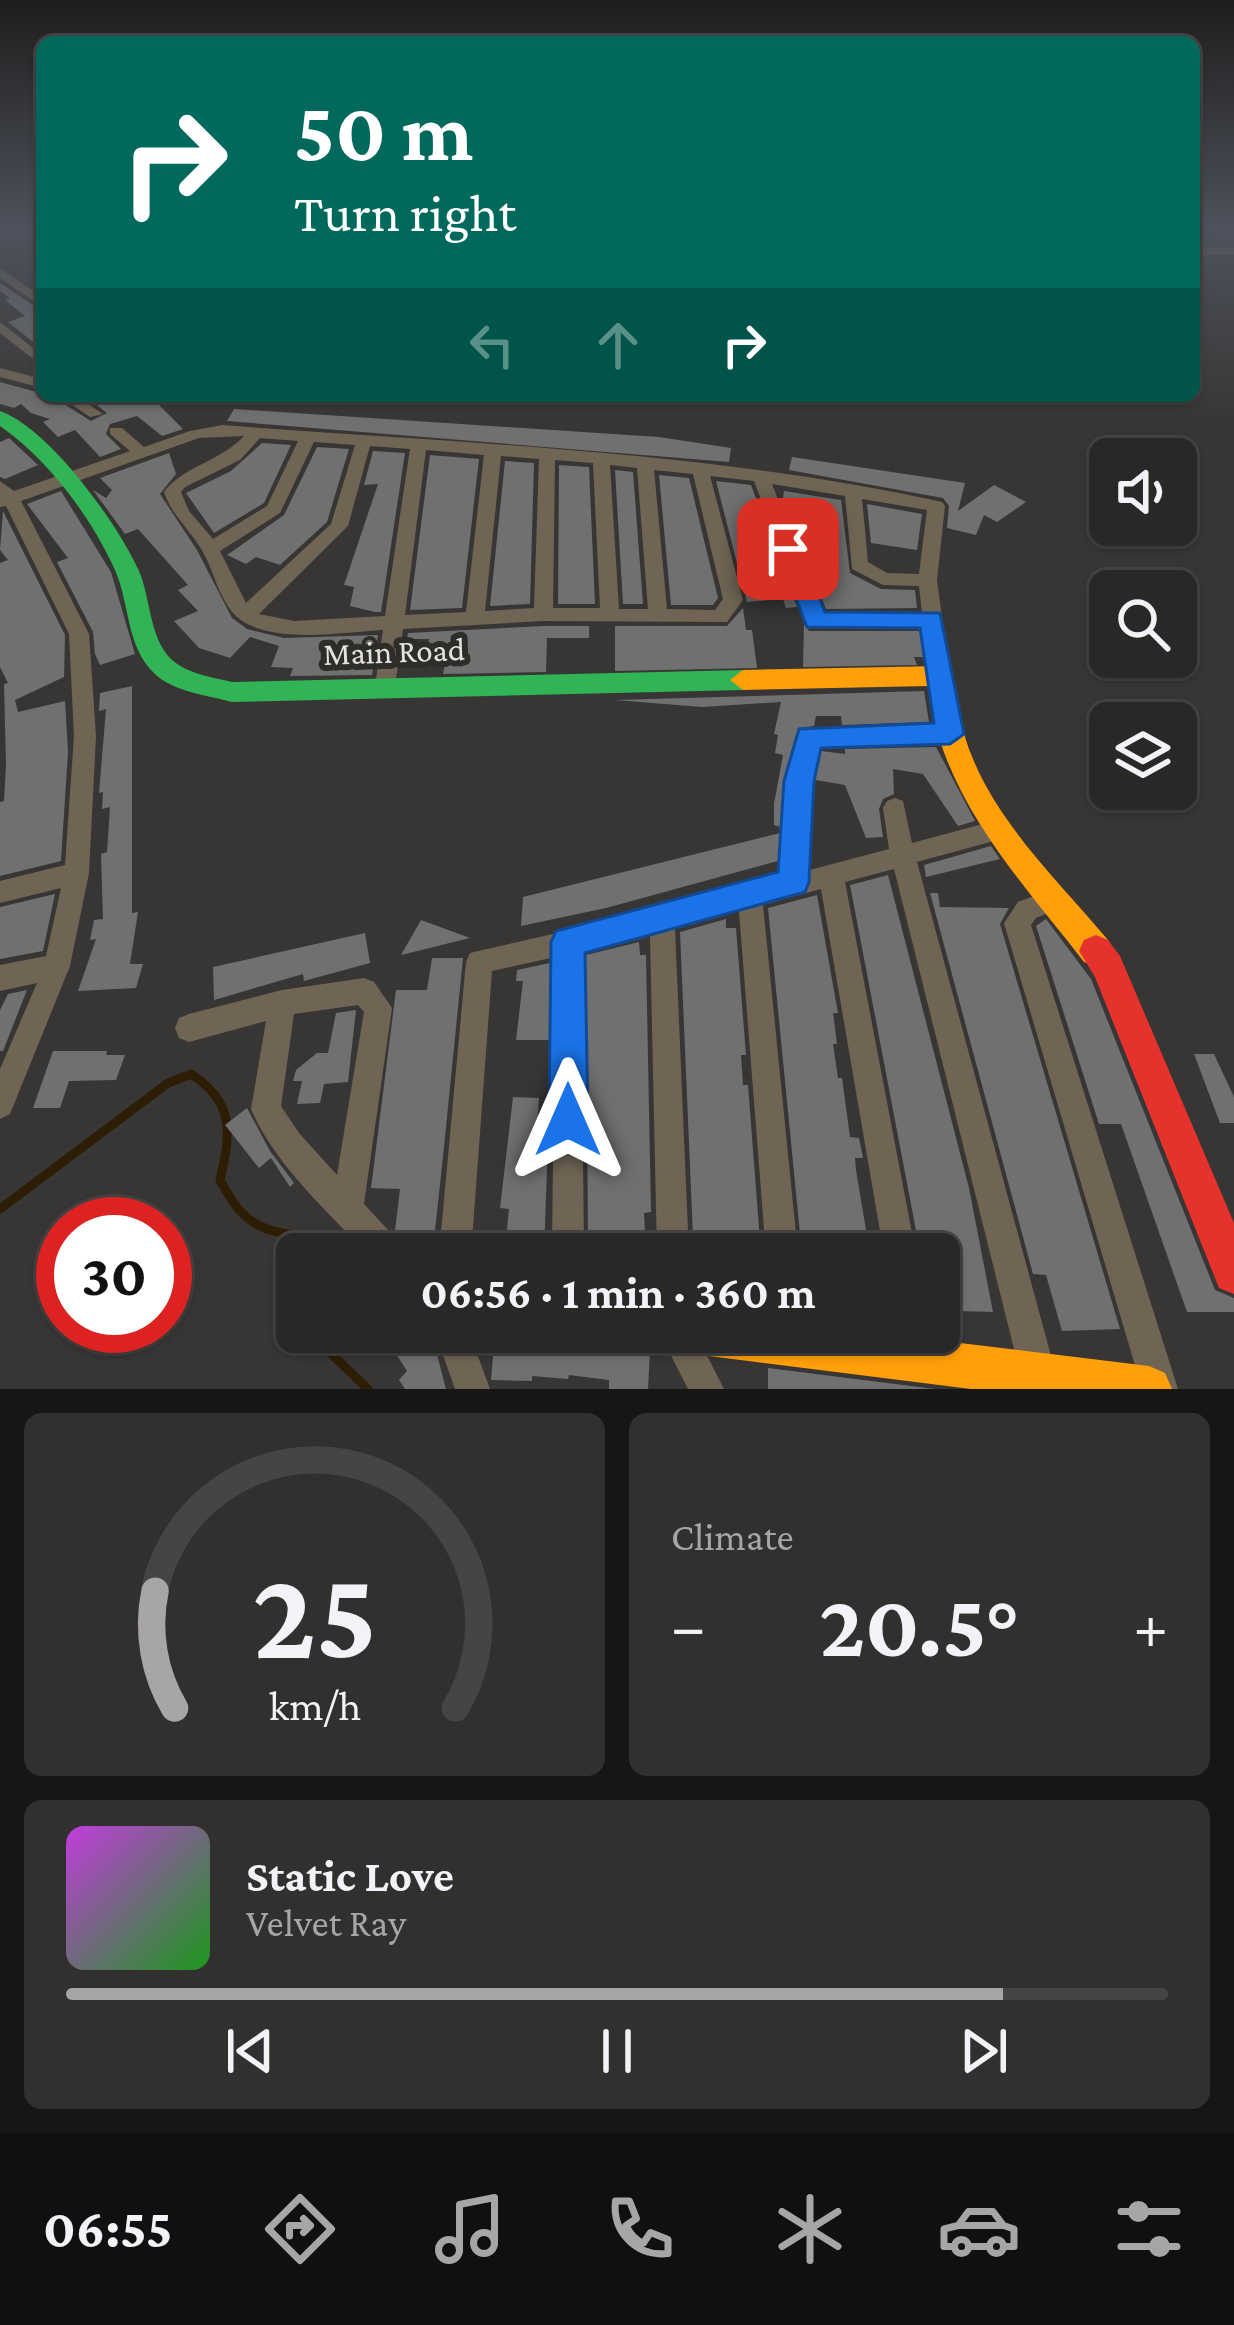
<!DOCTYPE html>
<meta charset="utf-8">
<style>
:root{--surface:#2a2827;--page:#32302f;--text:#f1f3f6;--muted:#a5a6a7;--line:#464444;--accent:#a8a6a4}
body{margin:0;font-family:"Crimson Pro",serif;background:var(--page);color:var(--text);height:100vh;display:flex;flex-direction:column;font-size:45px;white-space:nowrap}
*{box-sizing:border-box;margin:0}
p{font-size:39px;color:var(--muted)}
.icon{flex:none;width:66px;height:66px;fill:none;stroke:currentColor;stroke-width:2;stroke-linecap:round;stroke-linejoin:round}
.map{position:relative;height:1389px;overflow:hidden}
.details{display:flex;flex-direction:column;gap:24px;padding:24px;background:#171615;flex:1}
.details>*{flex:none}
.banner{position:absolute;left:36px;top:36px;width:1164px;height:366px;border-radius:18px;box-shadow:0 3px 9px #0004,0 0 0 3px var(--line);background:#00695c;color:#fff;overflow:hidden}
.buttons{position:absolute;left:1089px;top:438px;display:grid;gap:24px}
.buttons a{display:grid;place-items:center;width:108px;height:108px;border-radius:18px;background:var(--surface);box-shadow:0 3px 9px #0004,0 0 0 3px var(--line);font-size:60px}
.speed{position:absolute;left:36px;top:1197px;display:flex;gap:24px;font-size:60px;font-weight:700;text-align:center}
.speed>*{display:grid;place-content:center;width:156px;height:156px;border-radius:50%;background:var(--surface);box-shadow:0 3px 9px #0004,0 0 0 3px var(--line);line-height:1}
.speed .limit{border:18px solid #d22;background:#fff;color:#111}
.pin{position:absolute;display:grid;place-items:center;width:102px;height:102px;color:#fff;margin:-51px;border-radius:24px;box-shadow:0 6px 18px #0006}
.me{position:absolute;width:132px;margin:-66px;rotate:0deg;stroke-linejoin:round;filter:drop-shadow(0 0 9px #0008)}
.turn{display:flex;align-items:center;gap:42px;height:252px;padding:0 60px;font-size:54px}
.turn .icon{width:156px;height:156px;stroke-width:2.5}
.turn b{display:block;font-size:84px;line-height:102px}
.lanes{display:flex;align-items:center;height:114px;padding:0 60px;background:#0003;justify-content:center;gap:60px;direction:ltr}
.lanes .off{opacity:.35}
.big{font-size:90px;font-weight:700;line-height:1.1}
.details .widget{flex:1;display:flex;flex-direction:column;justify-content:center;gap:18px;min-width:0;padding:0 42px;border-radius:18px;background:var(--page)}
.details .dial{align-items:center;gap:0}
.dial svg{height:312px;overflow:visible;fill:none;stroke:var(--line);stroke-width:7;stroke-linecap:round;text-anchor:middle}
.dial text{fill:var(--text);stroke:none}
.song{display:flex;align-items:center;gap:36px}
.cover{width:144px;height:144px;border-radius:18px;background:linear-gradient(135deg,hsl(290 70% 55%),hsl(120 70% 35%))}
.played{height:12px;border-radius:6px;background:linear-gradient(90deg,var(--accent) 85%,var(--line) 85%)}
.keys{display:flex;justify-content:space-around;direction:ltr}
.heat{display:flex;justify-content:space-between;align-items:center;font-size:66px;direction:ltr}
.details .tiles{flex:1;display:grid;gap:24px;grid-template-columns:1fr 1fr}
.widget:last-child{grid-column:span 2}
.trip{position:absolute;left:276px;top:1233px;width:684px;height:120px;border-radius:18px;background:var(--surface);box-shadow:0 3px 9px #0004,0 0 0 3px var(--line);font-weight:700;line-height:120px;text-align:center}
.tabs{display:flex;height:192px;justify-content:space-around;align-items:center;background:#111010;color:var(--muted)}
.tabs .icon{width:84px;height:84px}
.tabs .selected{color:var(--accent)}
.tabs b{font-size:54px;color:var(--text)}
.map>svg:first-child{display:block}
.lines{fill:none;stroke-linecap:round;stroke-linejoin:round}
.stream{stroke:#2e1d05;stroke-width:9}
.building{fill:#707070}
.street{fill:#706554;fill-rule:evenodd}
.fast{fill:#30b455;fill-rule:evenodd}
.slow{fill:#ff9f0a;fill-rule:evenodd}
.jam{fill:#e5322d;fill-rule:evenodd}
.route{fill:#1a73e8;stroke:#114b97;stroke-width:3}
.labels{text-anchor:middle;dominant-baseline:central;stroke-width:12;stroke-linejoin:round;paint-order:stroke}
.street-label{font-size:33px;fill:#e4e3e1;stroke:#2f2d29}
</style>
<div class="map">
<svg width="1234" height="1389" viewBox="0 0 1234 1389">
<rect width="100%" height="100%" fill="#383634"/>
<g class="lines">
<path class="stream" d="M0,1209L168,1083L191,1074C235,1102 231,1133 220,1180C228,1194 236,1210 250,1220C276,1239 298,1227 320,1254
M325,1332L323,1346L368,1389"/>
</g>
<path class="building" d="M0,283L42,311V349L8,322L25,316L5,300L10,298L0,291Z
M0,382L51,396L91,421L107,413L93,402L95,396H150L183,429L162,436L137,416L110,424L106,434L121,449L100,457L75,430L58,437L43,422L50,419L31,413L21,404L14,408L0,404Z
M234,409L659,437L731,448L729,462L227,421Z
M9,438L38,465L5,479L0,477V442Z
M262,443L291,445L264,503L214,533L186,493L231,471Z
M317,447L349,449L327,522L280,565L256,557L246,564L227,555L284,515Z
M373,451L405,453L381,612H375L350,606L354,587L344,585L378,484L364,485Z
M169,453L176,474L160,494L197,550L232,618L247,629L284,638L378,635L372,675L290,676L293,668L271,667L279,646L250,637L230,658L199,648L174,621L198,611L178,590L188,585L138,529L125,534L93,490L106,498L112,490L100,478Z
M430,455L479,459L462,608L410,610Z
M792,457L965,483L958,511L994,485L1026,502L997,522L984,515L976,535L947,528L949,506L943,498L789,470Z
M505,461L534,463L530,604L490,606Z
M559,465L589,467L595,604H558Z
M615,470L633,472L643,604H623Z
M659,475L689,478L718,598L713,605H671Z
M716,481L751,485L797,607L786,608L783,599L747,602Z
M61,491L111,572L135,654L100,665L95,654L93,632L57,562L68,558L27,504Z
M784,491L841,500L850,573L881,589L915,590L917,608L826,609L783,499Z
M867,504L922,514L917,550L871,543Z
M3,511L65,635L64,677L15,700L18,712L65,701L68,752L61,861L0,876V802L4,801L6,765L4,684L8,683L0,667V563L8,560L0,550Z
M743,608L746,630H752L757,668L615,671V626H727Z
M804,624L809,631H920L923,657H914L917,665L803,667Z
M543,626H589V638H547L546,672L443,674L445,662H425L429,639H407L408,633Z
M132,686V913L138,912L130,964H143L136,988L78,991L96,939L90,940L94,920L103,919L101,854L107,852L110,807L102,809L103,792L99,793L106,709L99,711L100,693Z
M924,691L929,722L842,725L841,716H816L814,726L798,728L784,780L780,827L774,825V804L783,755L775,753L778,735L774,734L781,702L702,707L615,700Z
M936,747L975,821L958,826L923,774L893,769L894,794L883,799L879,809L883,837L866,838L845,785L815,780L821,751L845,754V749Z
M780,833L778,861L606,908L521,926L523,897Z
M991,846L1000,859L926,877L924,865Z
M888,875L969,1188L993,1312L959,1311L957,1299H939V1246H919L850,885Z
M930,893H938L940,907L1009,908L1000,924L1120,1329L1062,1331L1046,1275L1033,1274Z
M55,894L43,951L0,959V907Z
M817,895L838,1013H833L837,1044H833L838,1078H842L850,1137L859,1138L863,1158H855L856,1170L870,1254H802L768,908Z
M726,919V928H736L746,1055H741L743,1085H748L761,1254H724V1247L696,1249L693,1237L680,932Z
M1046,919L1091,979L1215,1290L1234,1298V1312H1187L1121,1124H1099L1036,926Z
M421,920L470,938L401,955Z
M365,933L370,963L304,981L303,974L214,1000L213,967Z
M639,942L640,955H646L651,1212L644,1213L646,1251L616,1253L615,1241L588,1240L586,955Z
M432,958H463L443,1157L434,1239L403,1240L395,1231L400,1189L371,1188L396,990H427Z
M550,963V1040H516L523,981H516L517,970Z
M27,990L3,1051H0V1010L8,994Z
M356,1010L348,1082L324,1084L320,1103L297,1104L302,1081H293L296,1070L317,1053H328L336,1013Z
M53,1051H107L106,1055H125L116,1080L69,1081L60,1108H33Z
M1194,1054H1214L1234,1097V1123H1220Z
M513,1097L539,1098L538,1116H549L544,1250L505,1249L509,1209L500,1208Z
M247,1108L270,1151L294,1183L290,1187L271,1158L259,1168L225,1125Z
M382,1332H431L446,1389H405L399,1380L407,1371Z
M495,1332H651L648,1389H609V1380L569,1375L568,1379L532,1376V1381L491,1380Z
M768,1368L935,1389H768Z"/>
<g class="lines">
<path class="street" d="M1194,247H1234V255H1194Z
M0,268L42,297V307L0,278Z
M0,322L42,355V366L0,333Z
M0,368L42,379V388L0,377Z
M59,396H76L103,414L90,417Z
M222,425C458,443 711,451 942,502L945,506L937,580L950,676L940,684L930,676L924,626H809L754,481L710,476L743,600L727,622L543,621L403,629L395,686L385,694L375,686L383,630C343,632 266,646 235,615C219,598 215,575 205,556C194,533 172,517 164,492C183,466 220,462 244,436L199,438L21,501L89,634L96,736L89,873L70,966L10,1114L0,1119V1069L37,983L0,991V965L46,956L61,888L0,903V881L65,865L74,736L69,634L6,506L0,507V481L14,491L130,451L110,434V428H122L144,447L190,431ZM260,438L298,441L267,506L213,539L189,511L181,492L185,487L240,460ZM314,442L355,445L331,524L246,603L220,551L280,513ZM370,446L410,449L385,616L294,621L259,614L348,526ZM426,450L484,455L466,612L405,615ZM501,456L539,459L534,608L485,611ZM555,460L593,463L600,608H553ZM610,465L637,468L648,609H619ZM654,470L693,474L723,599L715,610L667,609ZM772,484L845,496L852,569L883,585L919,586L922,612L823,614ZM862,499L927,510L919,574L887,573L868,562Z
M949,726L957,728L960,734L957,740L949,742L818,745L810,781L806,871L889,849L883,808L887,801L895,798L903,801L912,843L1001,819L1009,822L1013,829L1009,836L1001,839L917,862L1060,1389H1024L894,869L845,882L916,1254H884L821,889L763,905L798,1254H766L739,911L675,929L689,1254H657L650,935L581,951L584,1254H552L555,957L492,971L471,1254H439L466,962L470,953L662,909L781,878L788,781L801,731Z
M1055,888L1064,891L1068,899L1064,907L1036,918L1031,925L1178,1389H1142L1004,923L1018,902Z
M364,978L374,982L392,1008L364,1204L400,1243L405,1254H367C327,1210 275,1165 251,1109L266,1021L189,1042L179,1038L175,1028L179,1018L189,1014L282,990ZM358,1005L364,1012L337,1175L299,1133L281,1106L294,1014Z
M435,1332H469L490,1389H455Z
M659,1332H695L724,1389H688Z"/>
<path class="fast" d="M0,411C49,428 118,524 139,571C151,599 149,637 171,659C187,674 212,677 232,682L743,670L756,680L743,690L232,702C207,695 173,692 154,673C126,646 130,604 115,570C91,517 48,459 0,426Z"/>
<path class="slow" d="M940,666L953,676C958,704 961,732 973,759C1001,827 1061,884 1108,940L1113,951L1108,962L1096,967L1084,962C1018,877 941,797 928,686L743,690L730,680L743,670Z
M671,1332H869L1149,1366L1165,1373L1172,1389H971L693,1354L678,1347Z"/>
<path class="jam" d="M1096,935L1108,940L1120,956L1234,1223V1294L1219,1288L1095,977L1079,951L1084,940Z"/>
</g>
<linearGradient id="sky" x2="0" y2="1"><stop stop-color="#1f1e1d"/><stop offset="0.54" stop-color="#4d525c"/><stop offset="1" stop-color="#4d525c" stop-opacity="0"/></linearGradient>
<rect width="1234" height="425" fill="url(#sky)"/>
<path class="route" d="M788,541L800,549L825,612L940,613L964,734L950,744L821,748L814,781L809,882L805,892L585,953L588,1120L582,1134L568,1139L555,1134L549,1120L551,942L556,931L778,872L784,781L799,729L934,723L920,628L807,627L777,549Z"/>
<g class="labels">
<g class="street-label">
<text transform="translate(394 651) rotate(-2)">Main Road</text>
</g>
</g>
</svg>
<div class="buttons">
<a><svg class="icon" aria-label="sound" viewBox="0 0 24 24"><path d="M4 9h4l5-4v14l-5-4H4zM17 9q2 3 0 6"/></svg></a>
<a><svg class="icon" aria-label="search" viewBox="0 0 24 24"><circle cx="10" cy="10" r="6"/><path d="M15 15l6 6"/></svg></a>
<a><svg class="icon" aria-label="layers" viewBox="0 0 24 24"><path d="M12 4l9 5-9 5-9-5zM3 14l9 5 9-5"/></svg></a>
</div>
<div class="speed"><div class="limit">30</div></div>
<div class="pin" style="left:788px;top:549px;background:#d93025"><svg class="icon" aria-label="arrive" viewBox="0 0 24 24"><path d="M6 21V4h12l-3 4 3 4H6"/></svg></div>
<svg class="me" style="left:568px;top:1120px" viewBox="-20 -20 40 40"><path d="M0-17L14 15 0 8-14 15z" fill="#1a73e8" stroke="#fff" stroke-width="4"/></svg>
<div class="trip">06:56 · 1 min · 360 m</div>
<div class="banner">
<div class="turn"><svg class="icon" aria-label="right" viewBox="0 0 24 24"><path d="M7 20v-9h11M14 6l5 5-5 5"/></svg><div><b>50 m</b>Turn right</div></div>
<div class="lanes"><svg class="icon off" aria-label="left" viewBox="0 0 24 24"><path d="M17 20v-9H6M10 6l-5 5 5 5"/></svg><svg class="icon off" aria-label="ahead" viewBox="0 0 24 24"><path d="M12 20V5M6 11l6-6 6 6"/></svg><svg class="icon" aria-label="right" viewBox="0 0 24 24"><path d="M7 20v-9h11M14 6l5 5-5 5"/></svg></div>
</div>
</div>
<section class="details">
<div class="tiles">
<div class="widget dial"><svg viewBox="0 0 100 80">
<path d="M14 69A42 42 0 1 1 86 69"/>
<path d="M14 69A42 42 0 0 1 9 39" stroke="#a8a6a4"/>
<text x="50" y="56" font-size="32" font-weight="700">25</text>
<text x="50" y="72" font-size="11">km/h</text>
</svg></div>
<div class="widget"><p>Climate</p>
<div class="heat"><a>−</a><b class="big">20.5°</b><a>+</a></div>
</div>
<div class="widget">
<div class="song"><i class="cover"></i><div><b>Static Love</b><p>Velvet Ray</p></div></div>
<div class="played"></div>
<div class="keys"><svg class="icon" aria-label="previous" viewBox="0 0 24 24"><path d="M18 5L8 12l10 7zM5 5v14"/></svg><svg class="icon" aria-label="pause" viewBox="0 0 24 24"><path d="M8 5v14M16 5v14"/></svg><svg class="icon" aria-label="next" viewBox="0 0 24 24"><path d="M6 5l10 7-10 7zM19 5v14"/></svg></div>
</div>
</div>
</section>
<nav class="tabs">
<b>06:55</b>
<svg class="icon selected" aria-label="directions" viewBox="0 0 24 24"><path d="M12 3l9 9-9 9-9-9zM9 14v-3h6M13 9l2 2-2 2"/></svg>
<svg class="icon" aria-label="music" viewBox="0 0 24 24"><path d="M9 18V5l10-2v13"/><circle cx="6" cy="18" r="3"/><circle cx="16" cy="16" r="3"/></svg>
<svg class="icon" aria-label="phone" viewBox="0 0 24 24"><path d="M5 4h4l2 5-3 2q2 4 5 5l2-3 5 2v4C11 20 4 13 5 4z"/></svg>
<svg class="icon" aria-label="climate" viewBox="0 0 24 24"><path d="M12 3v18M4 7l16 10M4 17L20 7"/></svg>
<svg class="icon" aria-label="car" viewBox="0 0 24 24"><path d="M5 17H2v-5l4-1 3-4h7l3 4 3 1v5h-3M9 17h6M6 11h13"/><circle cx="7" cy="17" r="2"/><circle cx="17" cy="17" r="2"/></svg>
<svg class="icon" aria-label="filters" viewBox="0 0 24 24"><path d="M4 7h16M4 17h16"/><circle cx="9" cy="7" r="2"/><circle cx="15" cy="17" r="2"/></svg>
</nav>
